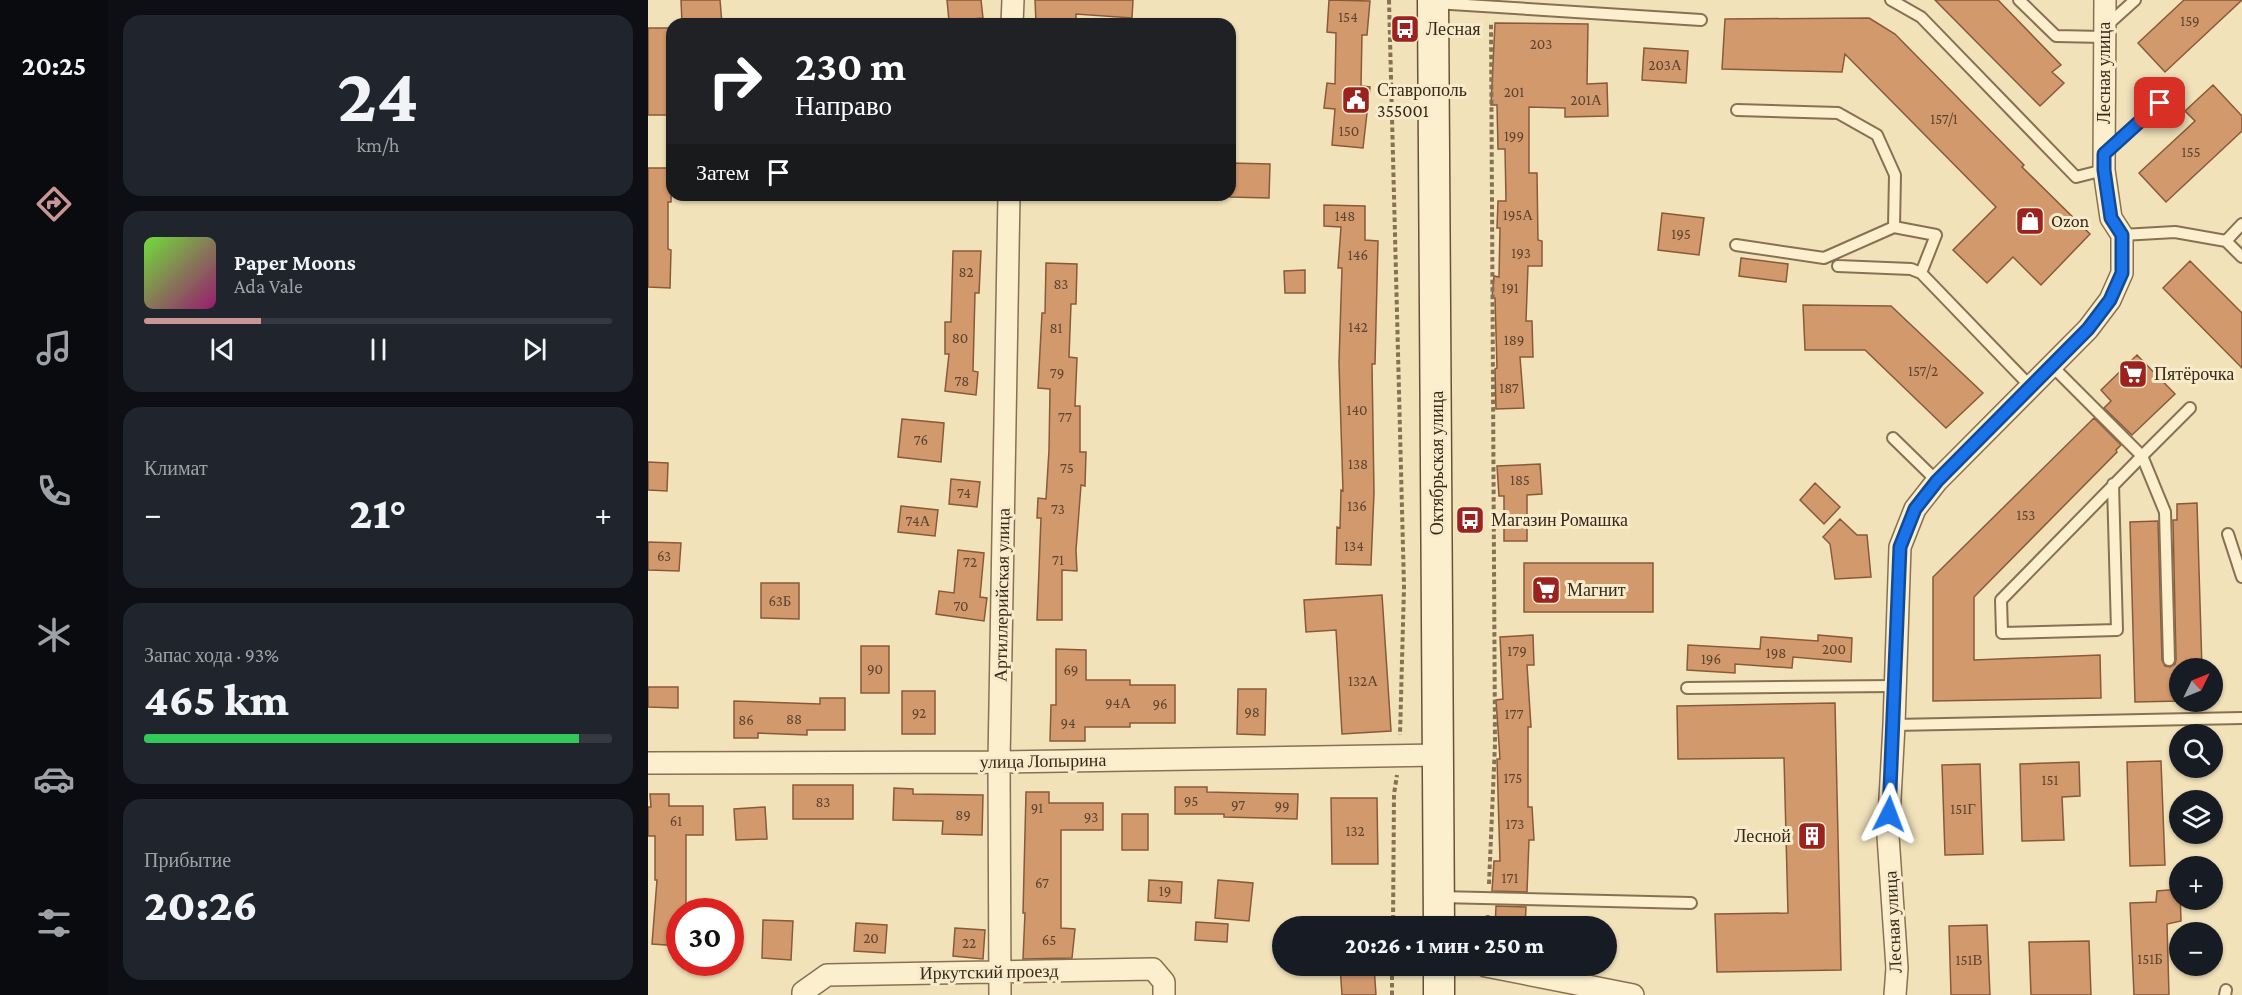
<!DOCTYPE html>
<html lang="ru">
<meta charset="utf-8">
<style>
:root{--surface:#171b24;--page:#20242c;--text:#f1f3f6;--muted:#9ea1a6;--line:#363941;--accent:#ca9595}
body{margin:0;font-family:"Crimson Pro",serif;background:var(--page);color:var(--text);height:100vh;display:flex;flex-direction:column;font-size:22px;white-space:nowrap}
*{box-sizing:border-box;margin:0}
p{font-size:20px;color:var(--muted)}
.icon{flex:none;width:33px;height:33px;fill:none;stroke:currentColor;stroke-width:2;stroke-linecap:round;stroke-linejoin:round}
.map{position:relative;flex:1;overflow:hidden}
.sheet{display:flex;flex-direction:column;gap:15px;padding:15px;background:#0d0f14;width:540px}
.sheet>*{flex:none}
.banner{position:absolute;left:18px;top:18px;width:570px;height:183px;border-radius:18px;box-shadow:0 2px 4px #0004;background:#202124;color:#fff;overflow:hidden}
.needle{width:39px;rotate:47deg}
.fabs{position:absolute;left:1521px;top:658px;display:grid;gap:12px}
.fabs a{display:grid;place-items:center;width:54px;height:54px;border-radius:50%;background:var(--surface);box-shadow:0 2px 4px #0004;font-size:30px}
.speed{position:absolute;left:18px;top:898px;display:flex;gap:12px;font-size:30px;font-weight:700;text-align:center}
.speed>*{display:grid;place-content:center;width:78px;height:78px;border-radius:50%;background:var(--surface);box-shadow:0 2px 4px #0004;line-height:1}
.speed .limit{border:9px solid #d22;background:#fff;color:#111}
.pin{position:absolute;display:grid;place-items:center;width:51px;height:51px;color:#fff;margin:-26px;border-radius:12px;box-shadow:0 3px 9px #0006}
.me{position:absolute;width:66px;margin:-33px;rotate:3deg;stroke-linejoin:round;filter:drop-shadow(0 0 4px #0008)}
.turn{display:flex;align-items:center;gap:21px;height:126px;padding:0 30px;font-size:27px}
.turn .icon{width:78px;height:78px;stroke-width:2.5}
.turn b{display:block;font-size:42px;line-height:51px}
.then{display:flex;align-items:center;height:57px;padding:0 30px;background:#0003;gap:12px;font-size:22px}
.big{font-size:45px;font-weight:800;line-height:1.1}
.sheet .tile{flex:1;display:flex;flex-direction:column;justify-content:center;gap:9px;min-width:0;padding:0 21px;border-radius:18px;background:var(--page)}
.sheet .dial{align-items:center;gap:0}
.dial b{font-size:78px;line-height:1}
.song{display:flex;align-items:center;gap:18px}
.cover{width:72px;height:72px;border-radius:9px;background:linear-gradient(135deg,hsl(100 70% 55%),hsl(320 70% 35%))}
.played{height:6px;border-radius:3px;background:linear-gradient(90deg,var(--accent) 25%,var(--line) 25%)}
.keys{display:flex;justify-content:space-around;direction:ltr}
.heat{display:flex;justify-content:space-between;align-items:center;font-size:33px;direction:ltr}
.charge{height:9px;border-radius:4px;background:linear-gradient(90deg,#34c759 93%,var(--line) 0)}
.trip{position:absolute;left:624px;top:916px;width:345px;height:60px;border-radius:30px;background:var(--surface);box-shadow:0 2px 4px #0004;font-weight:800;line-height:60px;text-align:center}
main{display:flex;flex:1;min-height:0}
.tab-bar{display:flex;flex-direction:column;width:108px;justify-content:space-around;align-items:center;background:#090b0e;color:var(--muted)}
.tab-bar .icon{width:42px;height:42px}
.tab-bar .on{color:var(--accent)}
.tab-bar b{font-size:27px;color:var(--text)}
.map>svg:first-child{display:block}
.building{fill:#d2996d;stroke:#895a38;stroke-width:1.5}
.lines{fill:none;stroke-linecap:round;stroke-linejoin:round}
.lane-casing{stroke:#887153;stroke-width:14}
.street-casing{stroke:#887153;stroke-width:24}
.secondary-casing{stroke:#6a5237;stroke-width:33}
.path{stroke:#887153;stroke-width:4;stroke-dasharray:4.5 3;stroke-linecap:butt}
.lane{stroke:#fbefcd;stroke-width:10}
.street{stroke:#fbefcd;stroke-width:21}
.secondary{stroke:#fbefcd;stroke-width:30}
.route-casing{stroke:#114b97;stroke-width:15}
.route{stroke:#1a73e8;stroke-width:10}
.labels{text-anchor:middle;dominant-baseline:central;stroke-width:6;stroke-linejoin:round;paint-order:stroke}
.number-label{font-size:15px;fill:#5d442f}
.poi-label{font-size:18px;fill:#36281a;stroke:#f8ebca;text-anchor:start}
.street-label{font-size:18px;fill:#36281a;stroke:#f8ebca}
</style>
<main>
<nav class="tab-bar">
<b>20:25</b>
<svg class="icon on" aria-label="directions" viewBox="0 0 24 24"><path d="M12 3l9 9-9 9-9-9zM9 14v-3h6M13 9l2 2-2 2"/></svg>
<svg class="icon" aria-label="music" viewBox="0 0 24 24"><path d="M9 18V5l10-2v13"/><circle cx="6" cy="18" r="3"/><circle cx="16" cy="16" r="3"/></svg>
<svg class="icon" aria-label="phone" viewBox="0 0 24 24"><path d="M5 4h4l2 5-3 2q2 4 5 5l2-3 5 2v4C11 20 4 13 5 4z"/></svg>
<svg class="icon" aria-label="climate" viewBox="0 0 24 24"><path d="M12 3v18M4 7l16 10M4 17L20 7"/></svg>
<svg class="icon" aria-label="car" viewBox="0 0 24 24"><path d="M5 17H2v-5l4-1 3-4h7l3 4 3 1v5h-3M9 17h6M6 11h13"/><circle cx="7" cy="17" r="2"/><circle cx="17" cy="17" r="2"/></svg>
<svg class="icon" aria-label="filters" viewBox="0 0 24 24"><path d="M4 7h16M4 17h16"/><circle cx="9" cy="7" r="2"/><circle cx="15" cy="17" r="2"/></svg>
</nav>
<section class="sheet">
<div class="tile dial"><b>24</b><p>km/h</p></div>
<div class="tile">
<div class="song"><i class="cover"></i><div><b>Paper Moons</b><p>Ada Vale</p></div></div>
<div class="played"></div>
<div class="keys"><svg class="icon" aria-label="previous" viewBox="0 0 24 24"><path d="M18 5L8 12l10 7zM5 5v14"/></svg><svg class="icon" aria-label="pause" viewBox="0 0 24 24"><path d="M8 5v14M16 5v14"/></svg><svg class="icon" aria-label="next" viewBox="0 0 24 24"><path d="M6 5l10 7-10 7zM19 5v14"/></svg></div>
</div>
<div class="tile"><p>Климат</p>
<div class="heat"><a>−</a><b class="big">21°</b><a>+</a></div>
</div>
<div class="tile"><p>Запас хода · 93%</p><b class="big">465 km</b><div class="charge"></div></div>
<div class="tile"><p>Прибытие</p><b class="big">20:26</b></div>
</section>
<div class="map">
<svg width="1594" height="995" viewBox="0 0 1594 995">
<rect width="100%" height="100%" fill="#f1e2ba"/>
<path class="building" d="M33,0H72L74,24H34Z
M299,0H333L335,18L301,21Z
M387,0H485L484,18L428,14V22L388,23Z
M681,0L722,1L719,35H714L713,86L722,87L715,148L684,145L687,109L676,108L679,83L687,84L688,33L679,32Z
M1287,0H1350L1413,65L1404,72L1416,83L1392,106Z
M1536,0H1594L1517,72L1490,43Z
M1221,18L1247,34L1376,165L1374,167L1442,234L1393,285L1365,257L1339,283L1305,250L1348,207L1197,54L1194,72L1074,69L1077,19Z
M847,23L940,24L939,84L959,83L960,116L917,117V108L881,107V173H889L890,240L894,241V266H880L878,321H884L885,357H872L876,408L848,409L847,369L849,368L847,298H844L846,276L851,277L852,228H849L850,201H858L857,149H850L849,105H843Z
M0,28H24V59H19V115H0Z
M996,48L1040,51L1038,83L994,80Z
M1565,85L1594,116V131L1518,202L1491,173L1547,121L1537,111Z
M582,163L622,164L621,198L582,197Z
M0,168H24L23,202H20V249L23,250L22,288L0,287Z
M676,205L717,206V240L730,241L727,364H724L726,493L723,565L688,564L689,527L692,528L693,490L695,491L691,363L694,268H690L693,227L676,226Z
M1014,213L1056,218L1051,255L1010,250Z
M305,251H333L331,293H327L325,371L330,372L328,395L297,391L301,354H297V322H303Z
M1093,258L1140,264L1138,282L1091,276Z
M1542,261L1594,313V368L1515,288Z
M398,263L429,264L428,304H423L421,357L429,358L427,406H432V452H438L437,486L433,485L428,550L429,571L414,570V620H389L393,518H389L390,498L398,499L401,450L402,389L390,388L394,313H397Z
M657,270V293H637L636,271Z
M1155,305L1243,306L1335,393L1298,428L1217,350H1157Z
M1489,355L1527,394L1484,435L1456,408L1463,401L1453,390Z
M1446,418L1473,445L1468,450L1469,452L1326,597V660L1452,655L1453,698L1285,701V577Z
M254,419L296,423L293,462L250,457Z
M0,462L20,463L19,491L0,490Z
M892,464L894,494L879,495V541H856V496H851L849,466Z
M303,479L332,482L329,507L301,504Z
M1167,483L1192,507L1176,524L1152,500Z
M1549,503L1554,669H1532V701L1487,702L1482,522L1510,521L1514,660L1517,666L1522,667L1527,664L1528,660L1525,520H1529V504Z
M253,506L290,510L287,536L250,532Z
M1192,519L1209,535H1219L1223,577L1187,579L1182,544L1175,537Z
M0,542L33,543L31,571L0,570Z
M310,550L336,553L332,597L339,598L336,621L288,614L291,591L306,593Z
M876,563H1005V612H876Z
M113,583H151V619L113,618Z
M734,595L743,731L694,734L688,630L658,632L656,600Z
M885,635L886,665H879L883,727H880V807H884L886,840H881L879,892L844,891L846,861H852L849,759H852L848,700L855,699L852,637Z
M1170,635L1204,638L1203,662L1145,657L1144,668L1087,664V673L1039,670L1040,645L1112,649L1113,637L1170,641Z
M213,646H241V693H213Z
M408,649L438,650V680H482V685H527V723H482V727H437V741H402L403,705H408Z
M0,687H30V708L0,707Z
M590,689H618L617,735L589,734Z
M254,691H287V734H254Z
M172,698H197V730H159V735L110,733V738H86V701L172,704Z
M1187,703L1193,970L1069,972L1067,914L1140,913L1136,758L1030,759L1029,706Z
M1513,761L1517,865L1482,866L1479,762Z
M1431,762L1432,796L1414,797L1416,840L1374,841L1372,764Z
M1332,764L1335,854L1297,855L1294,765Z
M145,785H205V819H145Z
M527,787H559V792L650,794L649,819L576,817V814H527Z
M246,788L265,789V794L335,795L334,835L294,834L295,821L245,820Z
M378,792H401V803H455V830H413V928L427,929L424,958L375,959L377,913H375Z
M2,794H21V806H55V835H38V912H32V946L4,944L9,880H7V836H0V807H3Z
M683,798H729L730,864H684Z
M117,807L119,839L88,840L86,809Z
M474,814H500V850H474Z
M501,880L534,882L533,903L500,901Z
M570,880L605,883L601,921L567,918Z
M1532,889L1533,921L1519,924L1521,995H1486L1482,903L1508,902L1509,891Z
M848,906L878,907L877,927H847Z
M115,920L145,921L143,960L114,958Z
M548,922L580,924L579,942L547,940Z
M208,923L239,925L237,953L206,951Z
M1339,925L1342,995H1303L1301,926Z
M307,928L337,930L335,959L305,956Z
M1441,941L1443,995H1383L1381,942Z
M692,966H726L728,995H694Z"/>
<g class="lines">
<g class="lane-casing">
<path id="lane" d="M1243,0L1273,17L1428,177L1456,170
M1371,0L1408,36L1456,37
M787,3L1053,20
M1457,27L1487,0
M1089,110L1190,113L1229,135L1247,175L1246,227L1288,235L1273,273
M1456,154L1512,103
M1474,235L1527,232L1578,241L1594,224
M1578,241L1594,257
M1088,245L1176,258L1246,227
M1190,266L1263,269L1273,273L1383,387
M1404,366L1494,456L1353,600L1354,633L1469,630L1465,484
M1245,438L1289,481
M1580,534L1594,577
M1521,660L1517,512L1494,456L1542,408
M1039,688L1246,686
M1246,725L1594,718
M791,897L1043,903
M1577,995L1578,990"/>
</g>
<g class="street-casing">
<path id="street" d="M364,24L365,0
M0,763L351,762L791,755
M838,966L985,995
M155,995V992L179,975L505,969L516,982V995
M352,995L351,762L361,195
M1247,995L1249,968L1240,836L1246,725L1252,547L1267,509L1289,481L1440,329L1462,300L1474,273V235L1463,218L1456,170L1457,0"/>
</g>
<g class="secondary-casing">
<path id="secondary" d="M785,0L791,927
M791,995V966"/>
</g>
<path class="path" d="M741,0L756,587L752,735
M841,884L847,744L843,22
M745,927L746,794L749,775
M839,927L840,913
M744,995V966"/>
<use href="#lane" class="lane"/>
<use href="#street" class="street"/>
<use href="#secondary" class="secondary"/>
</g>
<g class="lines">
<g class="route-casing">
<path id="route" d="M1241,814L1252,547L1267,509L1289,481L1440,329L1462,300L1474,273V235L1463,218L1456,170V154L1512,103"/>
</g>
<use href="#route" class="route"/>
</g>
<defs>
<g id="bus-square" transform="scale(1.5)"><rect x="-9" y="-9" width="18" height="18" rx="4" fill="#9b221f" stroke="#f8ebca"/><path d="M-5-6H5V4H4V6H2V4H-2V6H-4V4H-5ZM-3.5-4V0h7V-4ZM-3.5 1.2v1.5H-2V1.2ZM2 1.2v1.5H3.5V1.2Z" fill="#fff"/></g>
<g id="civic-square" transform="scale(1.5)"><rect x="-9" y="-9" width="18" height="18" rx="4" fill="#9b221f" stroke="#f8ebca"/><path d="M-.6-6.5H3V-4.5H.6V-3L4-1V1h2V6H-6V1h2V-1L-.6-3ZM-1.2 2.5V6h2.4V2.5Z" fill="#fff"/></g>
<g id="shop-square" transform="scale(1.5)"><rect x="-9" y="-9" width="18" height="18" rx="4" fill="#9b221f" stroke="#f8ebca"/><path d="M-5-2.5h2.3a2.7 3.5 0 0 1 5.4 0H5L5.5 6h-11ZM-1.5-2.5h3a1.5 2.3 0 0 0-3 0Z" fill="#fff"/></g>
<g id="supermarket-square" transform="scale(1.5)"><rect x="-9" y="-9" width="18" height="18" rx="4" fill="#9b221f" stroke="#f8ebca"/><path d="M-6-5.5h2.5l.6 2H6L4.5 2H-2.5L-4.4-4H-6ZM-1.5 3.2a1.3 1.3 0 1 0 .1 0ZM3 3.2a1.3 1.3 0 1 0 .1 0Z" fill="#fff"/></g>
<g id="building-square" transform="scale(1.5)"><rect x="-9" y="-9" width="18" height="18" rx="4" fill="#9b221f" stroke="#f8ebca"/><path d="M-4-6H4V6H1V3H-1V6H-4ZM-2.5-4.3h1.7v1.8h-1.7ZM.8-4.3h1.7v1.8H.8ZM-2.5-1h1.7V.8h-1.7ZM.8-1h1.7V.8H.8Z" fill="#fff"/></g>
</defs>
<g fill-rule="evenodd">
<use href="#bus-square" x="757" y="29"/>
<use href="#civic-square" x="708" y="100"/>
<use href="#shop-square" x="1382" y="221"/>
<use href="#supermarket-square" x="1485" y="374"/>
<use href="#bus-square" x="822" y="520"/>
<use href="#supermarket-square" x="898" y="590"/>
<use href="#building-square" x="1164" y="836"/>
</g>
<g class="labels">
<g class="number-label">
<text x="700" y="17">154</text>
<text x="1542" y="21">159</text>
<text x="893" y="44">203</text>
<text x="1017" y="65">203А</text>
<text x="866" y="92">201</text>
<text x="938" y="100">201А</text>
<text x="1296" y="119">157/1</text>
<text x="701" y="131">150</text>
<text x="866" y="136">199</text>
<text x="1543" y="152">155</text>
<text x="870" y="215">195А</text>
<text x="697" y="216">148</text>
<text x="1033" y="234">195</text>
<text x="873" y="253">193</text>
<text x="710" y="255">146</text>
<text x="318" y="272">82</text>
<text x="413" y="284">83</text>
<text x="862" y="288">191</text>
<text x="710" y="327">142</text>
<text x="408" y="328">81</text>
<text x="312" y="338">80</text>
<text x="866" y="340">189</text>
<text x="1275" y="371">157/2</text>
<text x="409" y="373">79</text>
<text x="314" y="381">78</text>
<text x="861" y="388">187</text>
<text x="709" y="410">140</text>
<text x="417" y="417">77</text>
<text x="273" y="440">76</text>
<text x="710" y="464">138</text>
<text x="419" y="468">75</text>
<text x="872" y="480">185</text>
<text x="316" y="493">74</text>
<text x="709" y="506">136</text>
<text x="410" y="509">73</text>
<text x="1378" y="515">153</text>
<text x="270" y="521">74А</text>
<text x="706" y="546">134</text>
<text x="16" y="556">63</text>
<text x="410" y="560">71</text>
<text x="322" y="562">72</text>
<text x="132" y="601">63Б</text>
<text x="313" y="606">70</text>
<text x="1186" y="649">200</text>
<text x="869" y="651">179</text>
<text x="1128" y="653">198</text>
<text x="1063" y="659">196</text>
<text x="227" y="669">90</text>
<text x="423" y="670">69</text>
<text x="715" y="681">132А</text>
<text x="470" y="703">94А</text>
<text x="512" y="704">96</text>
<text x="604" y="712">98</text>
<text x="271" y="713">92</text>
<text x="866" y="714">177</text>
<text x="146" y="719">88</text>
<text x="98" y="720">86</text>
<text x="420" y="723">94</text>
<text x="865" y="778">175</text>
<text x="1402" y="780">151</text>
<text x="543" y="801">95</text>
<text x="175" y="802">83</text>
<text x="590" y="805">97</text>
<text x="634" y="806">99</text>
<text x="389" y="808">91</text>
<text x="1315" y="809">151Г</text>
<text x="315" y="815">89</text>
<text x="443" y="817">93</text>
<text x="28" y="821">61</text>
<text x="867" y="824">173</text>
<text x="707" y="831">132</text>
<text x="862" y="878">171</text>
<text x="394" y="883">67</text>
<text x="517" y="891">19</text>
<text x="223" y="938">20</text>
<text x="401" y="940">65</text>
<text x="321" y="943">22</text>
<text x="1502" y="959">151Б</text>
<text x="1321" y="960">151В</text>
</g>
<g class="poi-label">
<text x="778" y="29">Лесная</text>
<text x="729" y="90">Ставрополь<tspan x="729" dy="21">355001</tspan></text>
<text x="1403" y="221">Ozon</text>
<text x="1506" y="374">Пятёрочка</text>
<text x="843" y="520">Магазин Ромашка</text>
<text x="919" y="590">Магнит</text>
<text x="1143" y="836" text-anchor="end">Лесной</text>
</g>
<g class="street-label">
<text transform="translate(1456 73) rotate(-90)">Лесная улица</text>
<text transform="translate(789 463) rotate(-90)">Октябрьская улица</text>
<text transform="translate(354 595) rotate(-89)">Артиллерийская улица</text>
<text transform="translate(395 761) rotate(-1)">улица Лопырина</text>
<text transform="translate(1245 922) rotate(-93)">Лесная улица</text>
<text transform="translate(341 972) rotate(-1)">Иркутский проезд</text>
</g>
</g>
</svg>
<div class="fabs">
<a><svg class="needle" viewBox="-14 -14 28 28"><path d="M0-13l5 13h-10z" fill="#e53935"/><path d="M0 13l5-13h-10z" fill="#9ea1a6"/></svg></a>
<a><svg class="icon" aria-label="search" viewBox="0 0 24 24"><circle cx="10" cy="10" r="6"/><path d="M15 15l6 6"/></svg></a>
<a><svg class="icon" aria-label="layers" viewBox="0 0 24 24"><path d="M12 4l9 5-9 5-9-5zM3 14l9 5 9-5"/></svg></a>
<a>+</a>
<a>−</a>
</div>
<div class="speed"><div class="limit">30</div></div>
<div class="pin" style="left:1512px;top:103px;background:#d93025"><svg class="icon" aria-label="arrive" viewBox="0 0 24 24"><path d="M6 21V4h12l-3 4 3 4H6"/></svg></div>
<svg class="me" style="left:1241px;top:814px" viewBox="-20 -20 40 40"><path d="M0-17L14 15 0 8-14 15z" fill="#1a73e8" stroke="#fff" stroke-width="4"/></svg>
<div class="trip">20:26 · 1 мин · 250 m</div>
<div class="banner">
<div class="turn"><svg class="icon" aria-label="right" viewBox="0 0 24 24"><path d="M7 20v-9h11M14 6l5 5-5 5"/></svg><div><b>230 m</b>Направо</div></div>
<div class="then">Затем<svg class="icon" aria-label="arrive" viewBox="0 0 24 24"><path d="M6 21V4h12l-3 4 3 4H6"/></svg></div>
</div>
</div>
</main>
